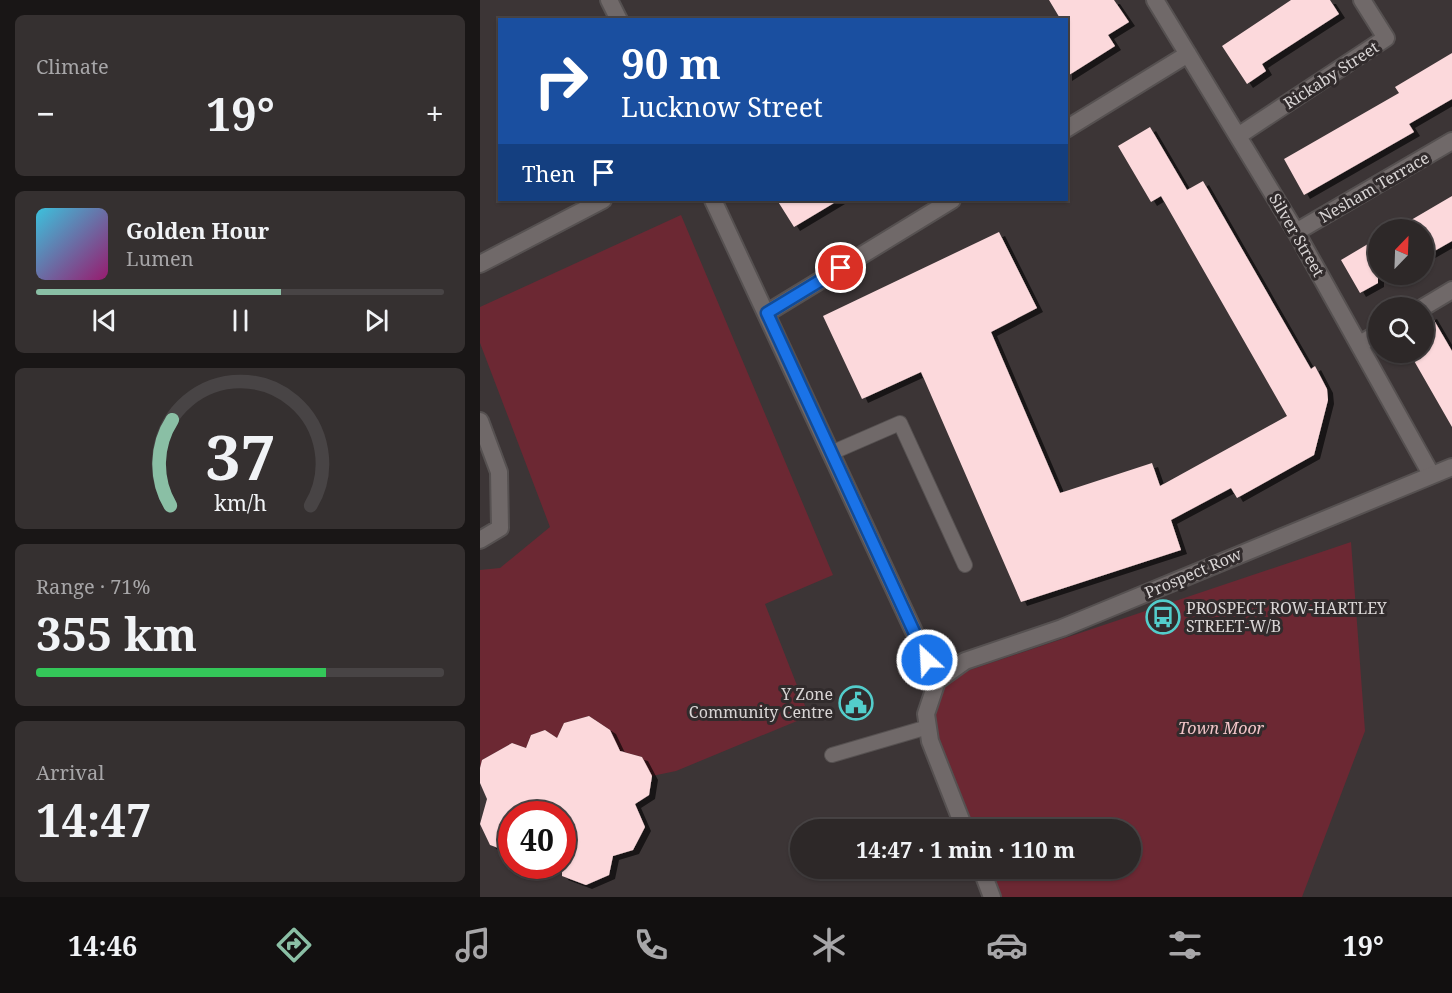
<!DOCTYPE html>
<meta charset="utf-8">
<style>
:root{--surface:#2d2828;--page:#353030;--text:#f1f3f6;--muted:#a7a6a8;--line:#484445;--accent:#8abfa5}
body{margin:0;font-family:"Noto Serif",serif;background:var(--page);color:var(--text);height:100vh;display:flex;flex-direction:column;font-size:22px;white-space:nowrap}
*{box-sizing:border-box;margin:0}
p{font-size:20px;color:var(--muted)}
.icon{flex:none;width:33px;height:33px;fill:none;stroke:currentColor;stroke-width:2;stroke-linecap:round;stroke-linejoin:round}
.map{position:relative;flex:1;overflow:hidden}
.sheet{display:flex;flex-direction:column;gap:15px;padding:15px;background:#191616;width:480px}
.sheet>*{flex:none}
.top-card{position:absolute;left:18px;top:18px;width:570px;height:183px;border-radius:0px;box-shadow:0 2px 4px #0004,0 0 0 2px var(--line);background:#1a4fa0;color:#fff;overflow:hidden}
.needle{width:39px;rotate:23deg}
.fabs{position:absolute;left:888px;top:219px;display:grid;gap:12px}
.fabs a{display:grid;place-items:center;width:66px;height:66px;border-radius:50%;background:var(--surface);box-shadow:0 2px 4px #0004,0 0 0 2px var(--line);font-size:30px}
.speed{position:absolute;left:18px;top:801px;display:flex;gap:12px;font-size:30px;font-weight:700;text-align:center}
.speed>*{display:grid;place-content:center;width:78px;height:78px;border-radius:50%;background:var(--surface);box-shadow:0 2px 4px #0004,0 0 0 2px var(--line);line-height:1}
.speed .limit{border:9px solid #d22;background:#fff;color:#111}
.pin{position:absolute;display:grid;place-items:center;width:51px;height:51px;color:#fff;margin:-26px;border:3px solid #fff;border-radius:50%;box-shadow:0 2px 6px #0007}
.me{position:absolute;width:66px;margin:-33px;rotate:335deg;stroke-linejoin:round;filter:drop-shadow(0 0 4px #0008)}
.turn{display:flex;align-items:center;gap:21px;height:126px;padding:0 24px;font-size:27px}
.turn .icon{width:78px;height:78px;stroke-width:2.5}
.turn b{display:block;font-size:42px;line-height:51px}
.then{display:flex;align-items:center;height:57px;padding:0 24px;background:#0003;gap:12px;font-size:22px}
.big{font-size:45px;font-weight:700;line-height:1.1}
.sheet .widget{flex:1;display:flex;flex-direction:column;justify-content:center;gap:9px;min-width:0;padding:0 21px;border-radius:9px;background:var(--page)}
.sheet .dial{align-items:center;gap:0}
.dial svg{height:156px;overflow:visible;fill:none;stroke:var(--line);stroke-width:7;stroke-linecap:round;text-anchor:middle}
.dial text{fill:var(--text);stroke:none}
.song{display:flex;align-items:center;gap:18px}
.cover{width:72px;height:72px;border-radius:9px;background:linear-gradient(135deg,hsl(190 70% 55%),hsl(320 70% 35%))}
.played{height:6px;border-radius:3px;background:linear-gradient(90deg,var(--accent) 60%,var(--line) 60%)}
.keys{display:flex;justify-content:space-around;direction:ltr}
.heat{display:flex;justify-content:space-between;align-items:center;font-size:33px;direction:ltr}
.charge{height:9px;border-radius:4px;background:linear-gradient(90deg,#34c759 71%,var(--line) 0)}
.trip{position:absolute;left:310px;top:819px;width:351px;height:60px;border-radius:30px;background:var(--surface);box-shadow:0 2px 4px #0004,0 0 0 2px var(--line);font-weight:700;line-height:60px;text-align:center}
.tabs{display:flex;height:96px;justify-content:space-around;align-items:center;background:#121010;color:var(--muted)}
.tabs .icon{width:42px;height:42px}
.tabs .current{color:var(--accent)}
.tabs b{font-size:27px;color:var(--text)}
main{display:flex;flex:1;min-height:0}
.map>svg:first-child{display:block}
.green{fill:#6c2833}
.building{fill:#fcd9dc;filter:url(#shadow)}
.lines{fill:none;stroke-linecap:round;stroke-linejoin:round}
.service-casing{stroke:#565151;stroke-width:16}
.minor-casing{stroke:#565151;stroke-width:20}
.tertiary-casing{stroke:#565151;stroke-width:20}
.service{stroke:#706969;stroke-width:14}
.minor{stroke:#706969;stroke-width:16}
.tertiary{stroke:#706969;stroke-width:16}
.route-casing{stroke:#114b97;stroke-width:15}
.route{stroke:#1a73e8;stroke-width:10}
.labels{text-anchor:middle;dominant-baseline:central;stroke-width:6;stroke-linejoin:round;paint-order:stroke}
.street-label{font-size:16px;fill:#d9d5d5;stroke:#312b2c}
.poi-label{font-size:16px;fill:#d9d5d5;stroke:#312b2c;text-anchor:start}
.park-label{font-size:16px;font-style:italic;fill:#f2c5c8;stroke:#312b2c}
</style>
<main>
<section class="sheet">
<div class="widget"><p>Climate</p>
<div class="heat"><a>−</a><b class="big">19°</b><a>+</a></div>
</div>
<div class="widget">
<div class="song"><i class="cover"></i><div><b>Golden Hour</b><p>Lumen</p></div></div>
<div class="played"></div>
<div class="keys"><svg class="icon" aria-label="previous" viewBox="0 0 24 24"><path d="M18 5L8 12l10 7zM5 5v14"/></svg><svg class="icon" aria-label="pause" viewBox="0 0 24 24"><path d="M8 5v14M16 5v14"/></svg><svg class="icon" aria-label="next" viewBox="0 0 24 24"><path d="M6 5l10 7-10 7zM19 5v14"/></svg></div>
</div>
<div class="widget dial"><svg viewBox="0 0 100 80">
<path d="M14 69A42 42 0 1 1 86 69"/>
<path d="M14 69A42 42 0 0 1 15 25" stroke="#8abfa5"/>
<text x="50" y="56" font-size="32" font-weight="700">37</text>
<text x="50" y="72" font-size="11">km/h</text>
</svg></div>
<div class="widget"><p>Range · 71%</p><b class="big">355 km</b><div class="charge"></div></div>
<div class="widget"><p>Arrival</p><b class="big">14:47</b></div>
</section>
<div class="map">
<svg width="972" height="897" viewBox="0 0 972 897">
<defs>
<filter id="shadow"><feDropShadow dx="6" dy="4" stdDeviation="0" flood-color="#0009"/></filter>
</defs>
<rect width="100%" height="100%" fill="#3c3536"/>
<path class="green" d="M201,215L353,575L285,604L329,716L196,771L172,776L162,757L140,751L130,730L109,716L84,723L77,738L65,730L51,735L46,748L32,743L2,760L0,768V570L20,568L70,527L0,343V307Z
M871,542L885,731L822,897H505L495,869L651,868V830L481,829L450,741L457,681Z"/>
<path class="building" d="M569,0H634L649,22L628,35L635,46L586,77V20H581Z
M811,0H850L859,14L782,64L786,71L767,84L742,46Z
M972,53V99L929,124L934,132L824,195L804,159L919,93L915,87Z
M670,127L707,190L723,181L831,369L835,366L847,389L848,400L834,455L757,498L751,488L691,520L701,550L541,602L441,372L382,399L343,316L519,232L557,308L511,332L580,493L672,463L680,486L807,416L681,196L671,202L638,146Z
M972,196V241L944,257V230H914Z
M297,200H359L314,227Z
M898,238V283L880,293L861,260Z
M951,315L972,351V427L929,352H944V318Z
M109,716L130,730L140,751L162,757L172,776L169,795L155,804L165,827L153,850L133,856L129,875L106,885L82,876V814H32V853L10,845L0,824L7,799L0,783V768L2,760L32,743L46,748L51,735L65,730L77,738L84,723Z"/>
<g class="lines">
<g class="service-casing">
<path id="service" d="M351,453L420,423L485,565
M352,755L448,727"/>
</g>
<g class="minor-casing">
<path id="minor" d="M675,0L816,232L951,474
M586,129L708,54
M758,136L906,38L882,0
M816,232L972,141
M0,264L123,200
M942,308L972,290
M287,313L472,200
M880,344L898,333
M0,421L19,472L20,528L0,540"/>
</g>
<g class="tertiary-casing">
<path id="tertiary" d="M129,0L139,20
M233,200L457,681
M457,681L485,661L582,628L972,467
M457,681L446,714L450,741L485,830
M501,868L512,897"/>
</g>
<use href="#service" class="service"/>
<use href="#minor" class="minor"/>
<use href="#tertiary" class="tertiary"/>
</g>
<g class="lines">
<g class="route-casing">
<path id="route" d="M361,268L287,313L447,660"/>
</g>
<use href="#route" class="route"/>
</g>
<defs>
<g id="bus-ring" transform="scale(1.725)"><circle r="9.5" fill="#312b2c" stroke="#53cdcb" stroke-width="1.5"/><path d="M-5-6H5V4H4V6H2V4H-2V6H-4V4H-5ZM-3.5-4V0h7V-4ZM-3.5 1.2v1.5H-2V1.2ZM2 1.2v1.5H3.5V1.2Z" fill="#53cdcb"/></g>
<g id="civic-ring" transform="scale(1.725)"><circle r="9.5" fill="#312b2c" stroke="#53cdcb" stroke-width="1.5"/><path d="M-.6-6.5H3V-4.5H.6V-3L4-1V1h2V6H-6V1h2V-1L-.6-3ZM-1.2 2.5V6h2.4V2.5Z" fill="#53cdcb"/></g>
</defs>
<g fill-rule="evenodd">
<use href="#bus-ring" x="683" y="617"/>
<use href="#civic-ring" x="376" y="703"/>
</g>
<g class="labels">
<g class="street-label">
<text transform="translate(851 75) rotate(-33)">Rickaby Street</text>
<text transform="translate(894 187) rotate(-30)">Nesham Terrace</text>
<text transform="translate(817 235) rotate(60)">Silver Street</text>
<text transform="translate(713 573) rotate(-23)">Prospect Row</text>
</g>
<g class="poi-label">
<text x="706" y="608">PROSPECT ROW-HARTLEY<tspan x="706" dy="18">STREET-W/B</tspan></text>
<text x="353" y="694" text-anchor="end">Y Zone<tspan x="353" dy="18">Community Centre</tspan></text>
</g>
<g class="park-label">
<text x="741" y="728">Town Moor</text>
</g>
</g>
</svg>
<div class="fabs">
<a><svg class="needle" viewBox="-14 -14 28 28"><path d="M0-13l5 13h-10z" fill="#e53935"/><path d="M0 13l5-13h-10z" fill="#a7a6a8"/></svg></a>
<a><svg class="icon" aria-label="search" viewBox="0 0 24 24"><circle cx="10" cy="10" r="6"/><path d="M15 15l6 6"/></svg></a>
</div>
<div class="speed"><div class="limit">40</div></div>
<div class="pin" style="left:361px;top:268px;background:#d93025"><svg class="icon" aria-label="arrive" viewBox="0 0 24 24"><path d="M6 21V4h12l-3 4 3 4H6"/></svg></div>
<svg class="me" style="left:447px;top:660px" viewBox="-20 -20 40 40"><circle r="17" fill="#1a73e8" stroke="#fff" stroke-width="3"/><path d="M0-11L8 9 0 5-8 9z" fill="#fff"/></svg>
<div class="trip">14:47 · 1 min · 110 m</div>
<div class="top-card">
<div class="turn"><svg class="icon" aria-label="right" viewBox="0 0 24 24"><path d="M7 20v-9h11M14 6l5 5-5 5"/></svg><div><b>90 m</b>Lucknow Street</div></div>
<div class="then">Then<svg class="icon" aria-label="arrive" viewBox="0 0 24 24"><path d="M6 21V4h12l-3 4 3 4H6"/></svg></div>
</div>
</div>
</main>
<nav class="tabs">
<b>14:46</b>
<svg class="icon current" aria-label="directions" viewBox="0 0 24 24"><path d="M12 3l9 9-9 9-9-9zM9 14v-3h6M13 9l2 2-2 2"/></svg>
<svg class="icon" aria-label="music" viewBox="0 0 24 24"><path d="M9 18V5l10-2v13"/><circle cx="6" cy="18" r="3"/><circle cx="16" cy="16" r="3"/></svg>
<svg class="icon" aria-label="phone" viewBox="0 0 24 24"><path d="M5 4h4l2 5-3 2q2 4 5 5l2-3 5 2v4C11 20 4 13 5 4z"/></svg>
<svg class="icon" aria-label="climate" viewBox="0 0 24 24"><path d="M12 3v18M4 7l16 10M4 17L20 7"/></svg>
<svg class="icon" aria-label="car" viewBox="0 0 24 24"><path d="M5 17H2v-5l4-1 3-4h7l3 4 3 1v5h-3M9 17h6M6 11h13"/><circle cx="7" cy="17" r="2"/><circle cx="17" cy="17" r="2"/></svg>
<svg class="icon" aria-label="filters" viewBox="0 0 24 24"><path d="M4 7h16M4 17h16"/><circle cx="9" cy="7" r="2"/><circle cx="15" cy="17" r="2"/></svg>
<b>19°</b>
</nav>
